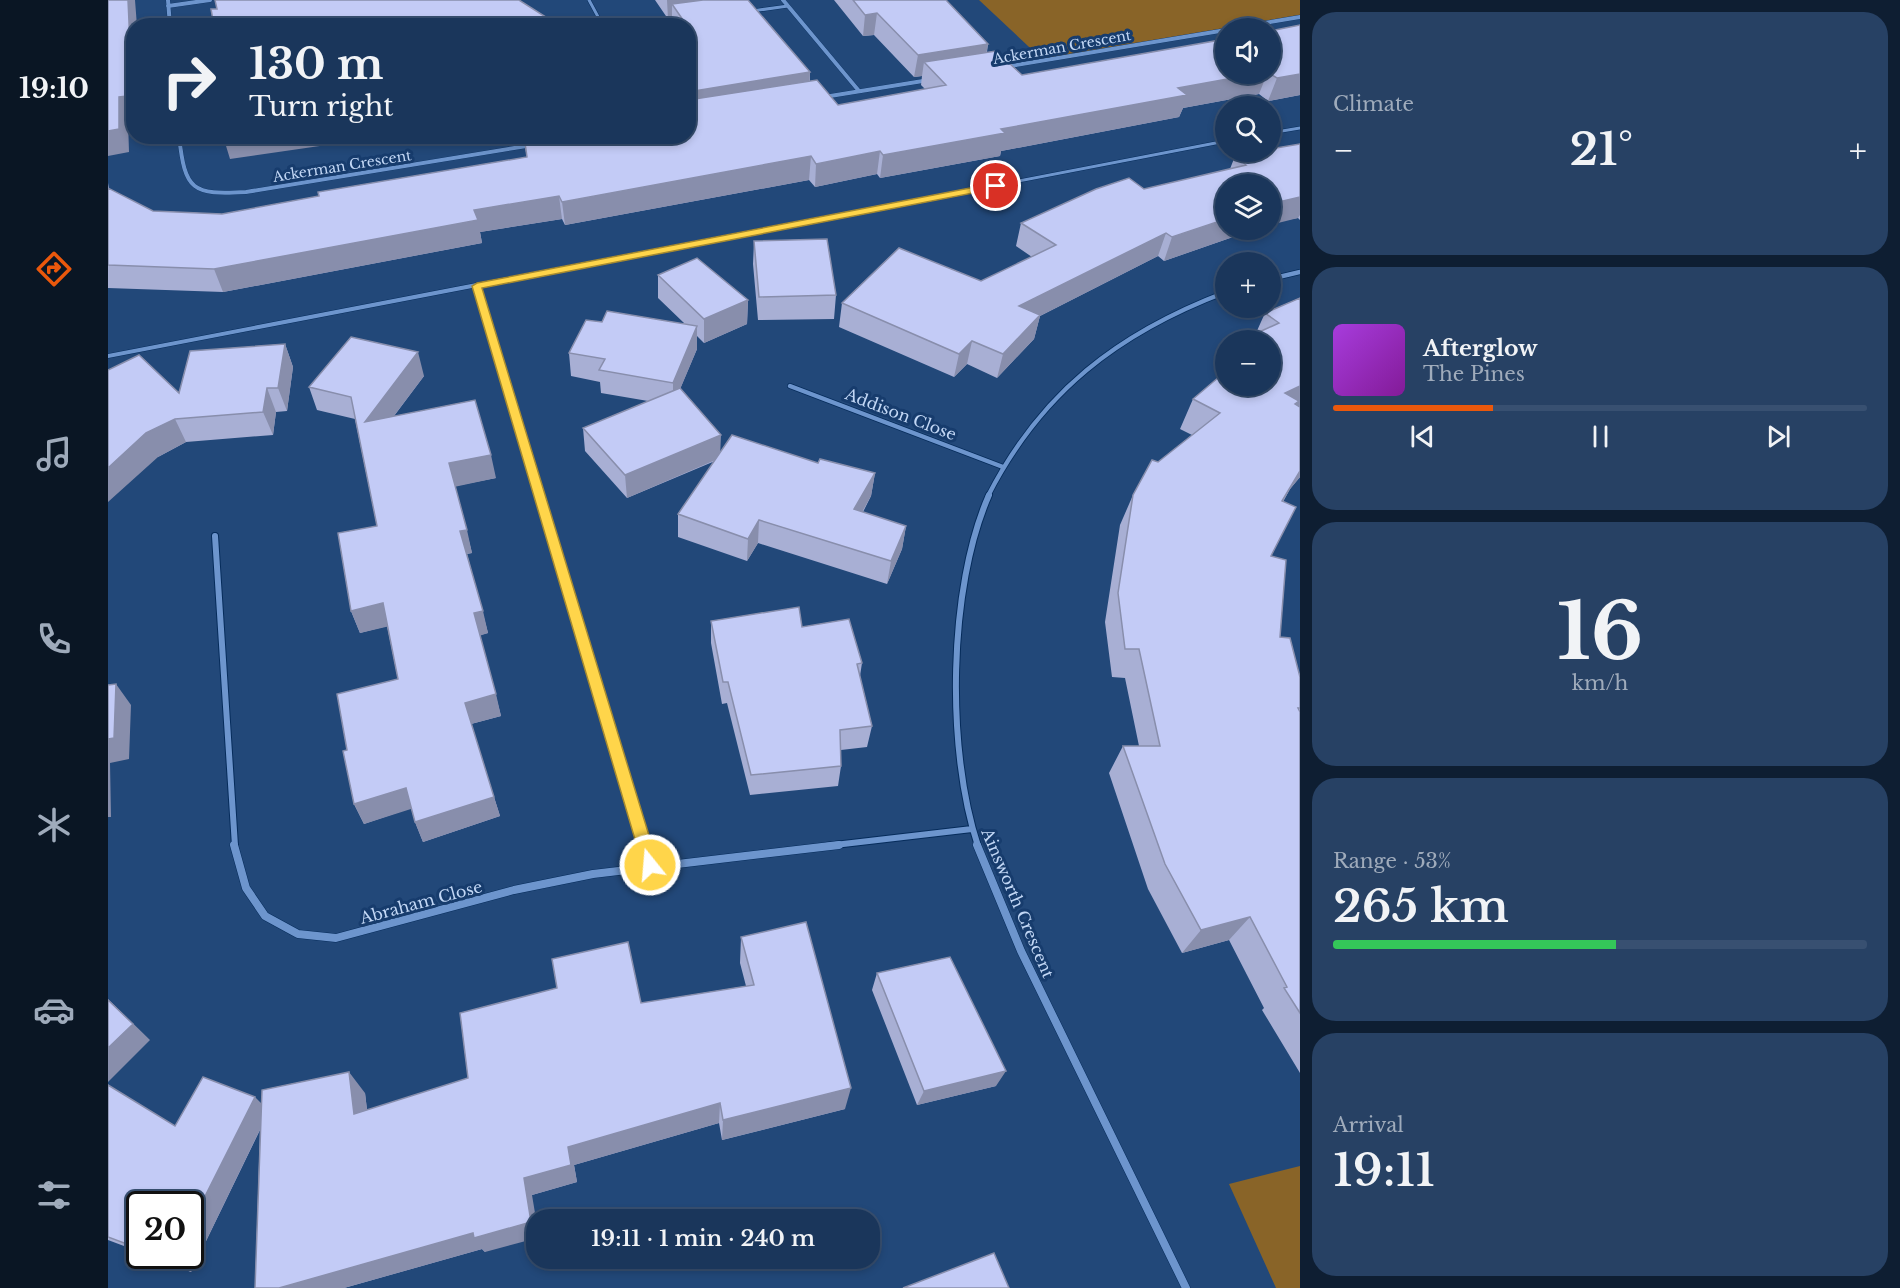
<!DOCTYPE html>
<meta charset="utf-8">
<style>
:root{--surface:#1a365b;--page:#274164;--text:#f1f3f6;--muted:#9fabbb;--line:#385071;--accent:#ea580c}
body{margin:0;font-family:"Libre Baskerville",serif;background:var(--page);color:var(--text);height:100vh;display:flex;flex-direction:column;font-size:22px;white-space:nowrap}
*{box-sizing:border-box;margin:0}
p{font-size:20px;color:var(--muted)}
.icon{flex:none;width:33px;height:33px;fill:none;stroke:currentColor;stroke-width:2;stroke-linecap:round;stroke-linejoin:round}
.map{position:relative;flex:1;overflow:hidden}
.panel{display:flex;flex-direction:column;gap:12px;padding:12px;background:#0e1e32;width:600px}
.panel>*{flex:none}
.guide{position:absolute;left:18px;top:18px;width:570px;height:126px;border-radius:24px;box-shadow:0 3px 9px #0003,0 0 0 2px var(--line);background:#1a365b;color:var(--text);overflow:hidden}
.fabs{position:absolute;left:1107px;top:18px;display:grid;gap:12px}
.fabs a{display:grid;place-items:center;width:66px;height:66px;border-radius:50%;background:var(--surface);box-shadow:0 3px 9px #0003,0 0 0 2px var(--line);font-size:30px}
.speed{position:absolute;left:18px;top:1191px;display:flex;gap:12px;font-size:30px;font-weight:700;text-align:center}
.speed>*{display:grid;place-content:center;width:78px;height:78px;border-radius:50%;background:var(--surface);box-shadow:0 3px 9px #0003,0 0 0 2px var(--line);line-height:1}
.speed .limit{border:3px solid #111;border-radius:9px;background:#fff;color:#111}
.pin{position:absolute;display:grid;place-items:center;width:51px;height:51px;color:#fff;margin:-26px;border:3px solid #fff;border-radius:50%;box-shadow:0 2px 6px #0007}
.me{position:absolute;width:66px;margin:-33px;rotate:343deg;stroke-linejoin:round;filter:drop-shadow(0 0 4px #0008)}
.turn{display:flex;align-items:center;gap:21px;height:126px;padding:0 24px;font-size:27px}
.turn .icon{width:78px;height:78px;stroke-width:2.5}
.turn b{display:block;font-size:42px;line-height:51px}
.big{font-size:45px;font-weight:600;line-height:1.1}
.panel .widget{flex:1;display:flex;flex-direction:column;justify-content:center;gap:9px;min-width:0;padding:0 21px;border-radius:24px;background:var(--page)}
.panel .dial{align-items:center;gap:0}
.dial b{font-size:78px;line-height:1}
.song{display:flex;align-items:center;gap:18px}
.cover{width:72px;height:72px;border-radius:9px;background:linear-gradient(135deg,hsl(280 70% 55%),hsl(290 70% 35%))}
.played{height:6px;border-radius:3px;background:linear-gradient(90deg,var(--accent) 30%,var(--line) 30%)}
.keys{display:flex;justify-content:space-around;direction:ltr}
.heat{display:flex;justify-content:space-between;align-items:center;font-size:33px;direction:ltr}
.charge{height:9px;border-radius:4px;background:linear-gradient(90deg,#34c759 53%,var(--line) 0)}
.trip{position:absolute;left:418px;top:1209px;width:354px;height:60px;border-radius:24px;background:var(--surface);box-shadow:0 3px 9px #0003,0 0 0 2px var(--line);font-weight:600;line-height:60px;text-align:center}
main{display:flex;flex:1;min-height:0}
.tab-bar{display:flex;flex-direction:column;width:108px;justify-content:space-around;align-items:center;background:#0a1624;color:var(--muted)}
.tab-bar .icon{width:42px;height:42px}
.tab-bar .current{color:var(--accent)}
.tab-bar b{font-size:27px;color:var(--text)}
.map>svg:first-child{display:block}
.green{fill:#896428}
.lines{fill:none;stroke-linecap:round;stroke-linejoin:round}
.lane-far3-casing{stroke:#062c5b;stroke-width:4}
.lane-far2-casing{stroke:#062c5b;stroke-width:5}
.lane-far1-casing{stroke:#062c5b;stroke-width:6}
.lane-casing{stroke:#062c5b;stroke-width:8}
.street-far3-casing{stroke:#062c5b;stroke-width:4.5}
.street-far2-casing{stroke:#062c5b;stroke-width:6}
.street-far1-casing{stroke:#062c5b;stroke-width:8}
.street-casing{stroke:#062c5b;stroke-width:9}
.lane-far3{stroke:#6d95cd;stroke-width:3}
.lane-far2{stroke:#6d95cd;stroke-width:4}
.lane-far1{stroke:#6d95cd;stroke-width:4.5}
.lane{stroke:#6d95cd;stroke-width:6}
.street-far3{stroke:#6d95cd;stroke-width:4}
.street-far2{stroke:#6d95cd;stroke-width:4.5}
.street-far1{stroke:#6d95cd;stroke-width:6}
.street{stroke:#6d95cd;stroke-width:8}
.wall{fill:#a8afd4}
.shaded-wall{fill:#888eac}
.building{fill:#c3cbf6;stroke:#888eac;stroke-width:1.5}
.route{fill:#ffd54a;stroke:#a68a30;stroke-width:1.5}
.labels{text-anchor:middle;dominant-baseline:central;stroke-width:6;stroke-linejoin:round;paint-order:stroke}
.far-street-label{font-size:14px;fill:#c2d7f5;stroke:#173c6d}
.street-label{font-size:16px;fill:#c2d7f5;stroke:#173c6d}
</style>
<main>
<nav class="tab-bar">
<b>19:10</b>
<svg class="icon current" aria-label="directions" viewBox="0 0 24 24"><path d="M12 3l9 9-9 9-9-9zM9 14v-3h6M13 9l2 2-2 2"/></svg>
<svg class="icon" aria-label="music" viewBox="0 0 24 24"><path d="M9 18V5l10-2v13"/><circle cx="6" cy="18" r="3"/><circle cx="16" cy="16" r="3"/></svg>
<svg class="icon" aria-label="phone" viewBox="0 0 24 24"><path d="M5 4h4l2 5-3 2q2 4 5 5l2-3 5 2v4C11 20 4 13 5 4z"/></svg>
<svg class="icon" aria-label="climate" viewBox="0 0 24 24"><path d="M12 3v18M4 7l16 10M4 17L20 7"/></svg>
<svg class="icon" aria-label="car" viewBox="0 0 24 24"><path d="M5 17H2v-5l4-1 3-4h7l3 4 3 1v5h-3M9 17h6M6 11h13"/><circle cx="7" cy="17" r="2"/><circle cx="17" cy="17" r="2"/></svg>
<svg class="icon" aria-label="filters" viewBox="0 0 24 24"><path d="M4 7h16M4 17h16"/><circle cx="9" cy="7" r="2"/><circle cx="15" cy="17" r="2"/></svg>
</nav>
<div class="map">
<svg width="1192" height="1288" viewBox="0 0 1192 1288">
<rect width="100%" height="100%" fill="#224879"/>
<path class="green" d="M871,0H1192V17L936,61Z
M1192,1166V1288H1168L1121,1184Z"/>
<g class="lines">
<g class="lane-far3-casing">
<path id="lane-far3" d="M481,0L495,26
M644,11L680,6
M1162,133L1192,128
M709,220L1118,141"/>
</g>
<g class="lane-far2-casing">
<path id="lane-far2" d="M369,286L432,496
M0,356L717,218"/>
</g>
<g class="lane-far1-casing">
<path id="lane-far1" d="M431,495L536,846"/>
</g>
<g class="lane-casing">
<path id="lane" d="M536,845L542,865"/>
</g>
<g class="street-far3-casing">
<path id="street-far3" d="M60,0L62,26
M675,0L751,91
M60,6L102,0
M1126,28L1192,17
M896,67L1118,30
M716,97L821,80
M71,136C77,191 84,195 138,192L425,145"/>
</g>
<g class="street-far2-casing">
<path id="street-far2" d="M1162,279L1192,272
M682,386L895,467
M880,496C933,392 1010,333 1118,292"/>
</g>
<g class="street-far1-casing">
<path id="street-far1" d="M107,536L127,846
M718,846L864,829
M870,846C838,750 840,588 881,495"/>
</g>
<g class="street-casing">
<path id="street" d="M126,845L138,888L157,916L190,934L228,938L406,890L485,874L731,845
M869,845L913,951L1078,1288"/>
</g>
<use href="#lane-far3" class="lane-far3"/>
<use href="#lane-far2" class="lane-far2"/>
<use href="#lane-far1" class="lane-far1"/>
<use href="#lane" class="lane"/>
<use href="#street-far3" class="street-far3"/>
<use href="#street-far2" class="street-far2"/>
<use href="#street-far1" class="street-far1"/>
<use href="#street" class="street"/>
</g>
<path class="wall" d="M547,0H640L702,72V81L730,105L817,89L813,85L814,76L806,77L766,35L755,36L726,0H838L880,44L879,52L914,75L1162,74L1192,25V95L1160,101L1151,94L1075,108L1071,117L893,151L892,156L772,178L769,174L707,187L701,180L457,225L454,219L372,232L374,243L115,292L0,288V183L1,189L45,211L114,214L419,158L415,136H580L564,18L560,19Z
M1192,144V220L1190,218L1118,230H1145L1056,261L1050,256L932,316L926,339L889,378L859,364L846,377L731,327L734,303L873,281L924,257L908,246L913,223L1036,189L1122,169L1127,156Z
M646,241L728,295L726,319L650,320L645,264Z
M550,275L640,300L639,324L596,343L589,336V349L572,389L612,452L710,463L767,473L763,496L755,512L798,526L794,549L779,584L650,543L639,561L570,537V514L607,461L519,498L477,451L475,428L540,401L493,393L492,382L463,376L461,353L494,322L576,323L550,298Z
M1192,298V477L1182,489L1175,502L1163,556L1172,637L1192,677V1073L1154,1010L1156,1008L1121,940L1074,953L1040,889L1001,773L1015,746H1031L1017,678L1004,677L997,622L1012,525L1025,495L1050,462L1084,435L1072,429L1085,399L1162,340H1138L1140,337L1148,333L1157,313Z
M177,344L185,367L179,411L168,412L165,435L78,442L50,457L71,393Z
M316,376L286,416L388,478L347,486L364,553L359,554L380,633L372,635L393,716L363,724L392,816L315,842L307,822L303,808L256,824L246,804L239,750L290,679L279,626L252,633L243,611L269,526L247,419L209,410L201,387Z
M603,621L694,627L754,663L752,676L764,726L759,747L733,750V766L730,786L642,795L619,703L614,704L603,643Z
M633,937L737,1109L614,1140L611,1123L466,1165L469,1182L424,1195L377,1252L374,1249L236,1288H147L152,1130L83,1272L41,1256H82L32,1204V1252L0,1240V1085L67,1126L153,1103L257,1093L259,1110L360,1078L533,1003L638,986L632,963Z
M769,973L888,1086L809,1105L764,990Z"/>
<path class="shaded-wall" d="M20,0H27L29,26H26V119L20,120L21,152L0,156V131L19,44Z
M559,0H629L564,4V18L560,19Z
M769,13L766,35L755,36L757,15Z
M880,44L876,66L816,62L814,76L806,77L810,55Z
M702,72L701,95L580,115V92Z
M1147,74H1159L1151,94L1075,108L1071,117L893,151L892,156L772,178L775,155L1070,88Z
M1192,74V95L1160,101L1169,78Z
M115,136H281L122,159Z
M772,151L769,174L707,187L708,164Z
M703,156L701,180L457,225L454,202Z
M451,196L454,219L372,232L374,243L115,292L106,269L366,210Z
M1192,197V215L1190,218L1162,225V204Z
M1118,219V230H1145L1056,261L1064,237Z
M1058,233L1050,256L932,316L926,339L889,378L895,354L911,306Z
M640,300L639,324L596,343V319Z
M589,326V349L565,406V383Z
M864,341L859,364L846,377L851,354Z
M177,344L185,367L179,411L170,388Z
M310,352L316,376L264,445L257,422Z
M1192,386V409L1177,393Z
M159,388L168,412L165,435L155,412Z
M67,419L78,442L50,457L0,502V468L38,433Z
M613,435L612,458L519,498L517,475Z
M383,455L388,478L346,487L341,463Z
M1192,471V477L1182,489L1157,531Z
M767,473L763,496L743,532L746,509Z
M651,520L650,543L639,561L640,539Z
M798,526L794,549L779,584L783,561Z
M359,530L364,553L358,554L352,531Z
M275,603L282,626L252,633L243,611Z
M375,611L380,633L371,636L366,613Z
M8,684L23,705L21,759L2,763L3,817H0V739Z
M388,694L393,716L363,724L357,703Z
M298,788L306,808L256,824L246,804Z
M386,797L392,816L315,842L307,822Z
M1142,917L1121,940L1074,953L1093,930Z
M0,999L42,1040L0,1082Z
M898,1071L888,1086L809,1105L816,1091Z
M241,1072L257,1093L262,1134L246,1114Z
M743,1088L737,1109L614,1140L615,1120Z
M147,1097L161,1111L83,1272L65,1262L68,1256H82V1226Z
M612,1103L611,1123L466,1165L469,1182L424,1195L429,1225V1238L377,1252L374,1249L236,1288H171L416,1178L460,1147Z"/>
<path class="building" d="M0,0H20L22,44H19L20,96L11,97V129L0,131Z
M107,0H411L452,26H106L103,9H109Z
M595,0H640L702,72L580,92V26H532L575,20L564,4Z
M745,0H838L880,44L810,55L769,13L757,15Z
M1192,25V74L1169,78L1162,74V31Z
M1118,39V74H1147L1070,88L1079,95L893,129L897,133L775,155L772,151L708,164L703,156L454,202L451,196L366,210L370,220L106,269L0,265V188L45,211L114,214L211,196L210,192L419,157L416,136H580V100L709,80L730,105L838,85L816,62L888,51L914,75Z
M1192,144V197L1162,204V184H1118V219L1064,237L1058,233L911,306L932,315L895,354L864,341L851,354L734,303L791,248L873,281L948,245L913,223L988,189L1021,178L1036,189L1138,165L1127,156L1150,152H1162V149Z
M719,239L728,295L651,297L646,241Z
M589,258L640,300L596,319L550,275Z
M1192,298V386L1177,393L1191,401L1187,404L1192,407V471L1174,501L1188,507L1163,556L1178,560L1172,637L1182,638L1192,677V708H1190L1192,712V1013L1176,988L1179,987L1142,917L1093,930L1057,864L1015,746H1052L1031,649H1017L1010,593L1025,495L1044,460L1050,462L1112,413L1085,399L1118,371V386H1162V340H1145L1140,337L1171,323L1157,313Z
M499,311L589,326L565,383L491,370L497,359L461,353L478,320L494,322Z
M243,337L310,352L257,422L367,400L383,455L341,463L359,530L352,531L375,611L366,613L388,694L357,703L386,797L307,822L298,788L246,804L235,751L239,750L229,694L290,679L275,603L243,611L230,533L269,526L243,397L201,387Z
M177,344L170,388H159L155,412L67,419L38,433L0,468V370L31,355L71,393L82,351Z
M572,388L613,435L517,475L475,428Z
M624,435L710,463L712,459L767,473L746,509L798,526L783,561L651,520L640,539L570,514Z
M691,607L694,627L741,619L754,663L749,664L764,726L732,730L733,766L643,775L620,682H615L603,621Z
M8,684L6,738L0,739V685Z
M698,922L743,1088L615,1120L612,1103L460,1147L463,1165L416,1178L423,1222L366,1238L365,1233L171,1288H147L154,1090L241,1072L246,1114L360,1078L352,1013L449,988L444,959L520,942L533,1003L646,985L633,937Z
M842,957L898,1071L816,1091L769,973Z
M0,1000L25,1024L0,1048Z
M95,1077L147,1097L82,1226V1204H32V1249L0,1237V1085L67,1126Z
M886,1253L901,1288H795Z
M47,1256H68L65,1262Z"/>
<path class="route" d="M888,183L891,184V188L374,288L550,865L547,870L542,872L536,870L364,286L369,283Z"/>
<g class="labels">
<g class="far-street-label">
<text transform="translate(954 47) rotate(-10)">Ackerman Crescent</text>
<text transform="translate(234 166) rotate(-9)">Ackerman Crescent</text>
</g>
<g class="street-label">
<text transform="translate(793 414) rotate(21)">Addison Close</text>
<text transform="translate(313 902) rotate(-15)">Abraham Close</text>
<text transform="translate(910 903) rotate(67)">Ainsworth Crescent</text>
</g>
</g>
</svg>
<div class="fabs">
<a><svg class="icon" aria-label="sound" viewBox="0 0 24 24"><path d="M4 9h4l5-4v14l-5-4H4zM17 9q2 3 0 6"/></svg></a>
<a><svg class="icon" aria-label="search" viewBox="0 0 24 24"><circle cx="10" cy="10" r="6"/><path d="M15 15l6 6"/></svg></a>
<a><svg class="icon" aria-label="layers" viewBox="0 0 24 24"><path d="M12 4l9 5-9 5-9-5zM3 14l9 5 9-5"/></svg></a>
<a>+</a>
<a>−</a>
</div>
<div class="speed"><div class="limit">20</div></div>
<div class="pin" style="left:888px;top:186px;background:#d93025"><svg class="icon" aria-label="arrive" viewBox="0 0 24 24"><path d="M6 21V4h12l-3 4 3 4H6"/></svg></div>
<svg class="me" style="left:542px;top:865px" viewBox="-20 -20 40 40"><circle r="17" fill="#ffd54a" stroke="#fff" stroke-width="3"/><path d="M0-11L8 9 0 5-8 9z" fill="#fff"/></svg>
<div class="trip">19:11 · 1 min · 240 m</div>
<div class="guide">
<div class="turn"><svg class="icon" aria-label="right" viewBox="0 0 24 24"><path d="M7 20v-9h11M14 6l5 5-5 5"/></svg><div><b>130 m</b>Turn right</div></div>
</div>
</div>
<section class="panel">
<div class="widget"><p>Climate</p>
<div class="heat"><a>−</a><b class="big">21°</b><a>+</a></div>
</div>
<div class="widget">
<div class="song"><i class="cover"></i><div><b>Afterglow</b><p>The Pines</p></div></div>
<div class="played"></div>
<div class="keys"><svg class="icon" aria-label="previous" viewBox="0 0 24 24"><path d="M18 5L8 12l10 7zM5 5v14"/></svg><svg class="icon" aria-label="pause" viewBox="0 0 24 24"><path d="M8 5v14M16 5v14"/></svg><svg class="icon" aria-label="next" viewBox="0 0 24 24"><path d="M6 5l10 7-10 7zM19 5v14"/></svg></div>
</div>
<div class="widget dial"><b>16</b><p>km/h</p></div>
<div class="widget"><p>Range · 53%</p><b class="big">265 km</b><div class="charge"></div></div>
<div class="widget"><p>Arrival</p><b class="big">19:11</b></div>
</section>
</main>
